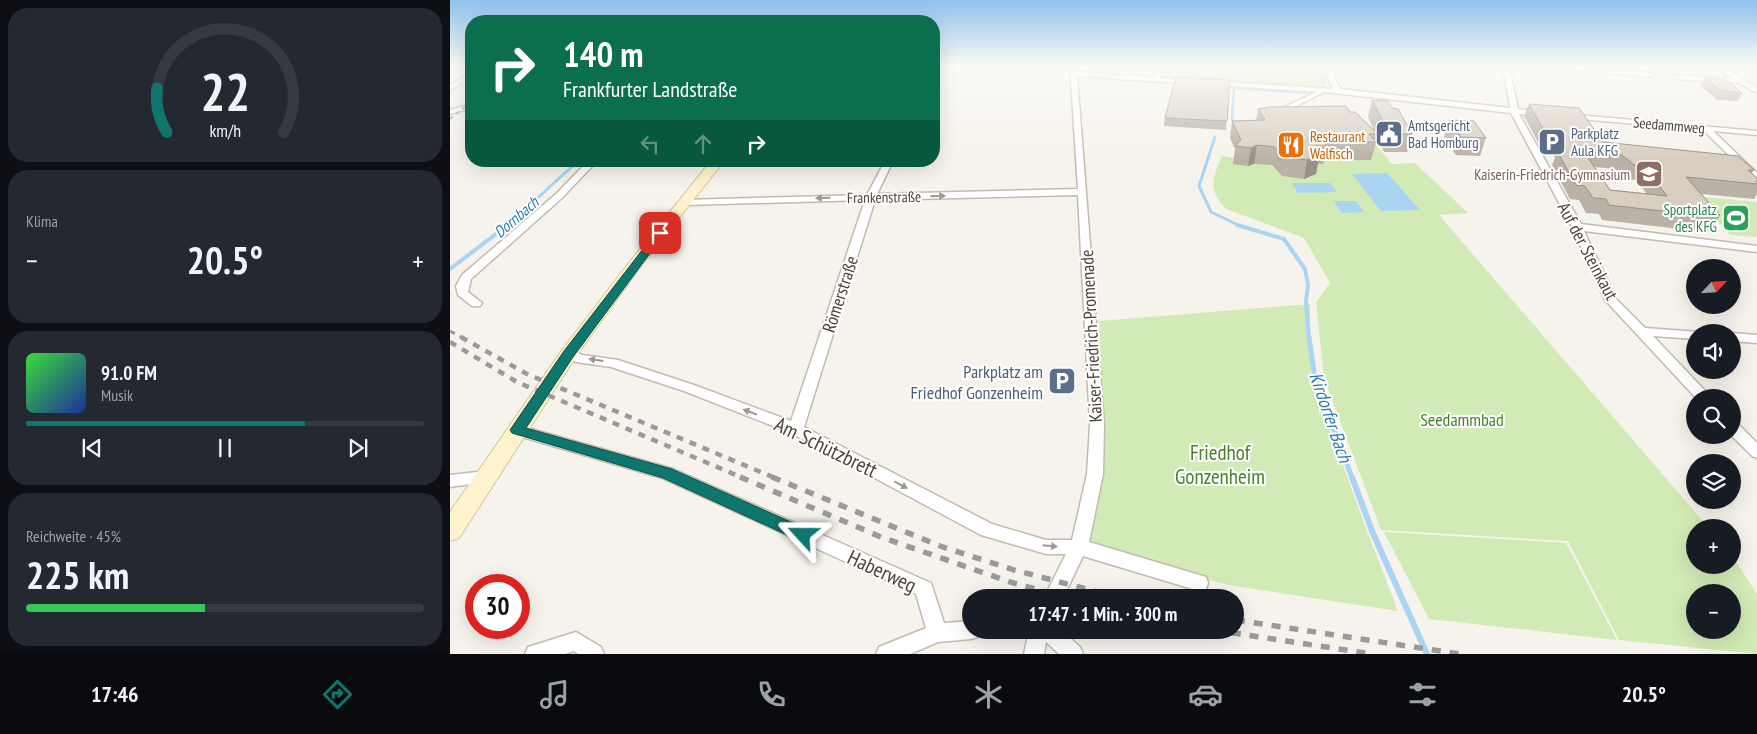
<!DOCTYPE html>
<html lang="de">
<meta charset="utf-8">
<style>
:root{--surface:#171b24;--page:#242831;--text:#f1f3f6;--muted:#9ea1a6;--line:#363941;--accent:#0f766e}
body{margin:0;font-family:"PT Sans Narrow",sans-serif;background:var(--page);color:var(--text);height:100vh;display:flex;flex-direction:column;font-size:19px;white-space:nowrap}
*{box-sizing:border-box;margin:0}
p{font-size:16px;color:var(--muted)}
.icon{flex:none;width:28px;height:28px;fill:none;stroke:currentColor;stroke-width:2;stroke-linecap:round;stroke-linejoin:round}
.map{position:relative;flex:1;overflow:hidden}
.sheet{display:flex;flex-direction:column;gap:8px;padding:8px;background:#0d0f14;width:450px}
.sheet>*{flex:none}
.hud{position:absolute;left:15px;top:15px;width:475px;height:152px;border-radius:20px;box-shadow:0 5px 20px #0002;background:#0b6e4f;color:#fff;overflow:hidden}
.needle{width:32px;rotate:65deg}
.controls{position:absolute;left:1236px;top:259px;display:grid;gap:10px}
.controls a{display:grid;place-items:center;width:55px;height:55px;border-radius:50%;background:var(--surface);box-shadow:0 5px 20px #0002;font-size:25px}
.speed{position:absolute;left:15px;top:574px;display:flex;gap:10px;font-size:25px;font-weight:700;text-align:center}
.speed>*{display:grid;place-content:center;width:65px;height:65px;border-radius:50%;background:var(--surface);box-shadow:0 5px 20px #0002;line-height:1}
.speed .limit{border:8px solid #d22;background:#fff;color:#111}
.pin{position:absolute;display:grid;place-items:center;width:42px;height:42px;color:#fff;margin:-21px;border-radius:10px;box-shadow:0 2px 8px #0006}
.me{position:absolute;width:55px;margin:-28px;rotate:294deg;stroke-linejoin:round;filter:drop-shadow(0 0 4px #0008)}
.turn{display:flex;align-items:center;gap:18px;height:105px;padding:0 15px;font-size:22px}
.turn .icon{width:65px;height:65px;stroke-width:2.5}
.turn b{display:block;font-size:35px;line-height:42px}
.lanes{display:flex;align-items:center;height:48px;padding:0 15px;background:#0003;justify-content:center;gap:25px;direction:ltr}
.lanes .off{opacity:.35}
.big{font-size:38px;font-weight:800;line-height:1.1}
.sheet .tile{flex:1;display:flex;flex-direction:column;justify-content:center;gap:8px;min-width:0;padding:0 18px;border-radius:20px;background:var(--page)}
.sheet .dial{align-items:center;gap:0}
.dial svg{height:130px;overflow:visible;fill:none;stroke:var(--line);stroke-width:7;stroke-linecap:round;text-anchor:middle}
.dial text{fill:var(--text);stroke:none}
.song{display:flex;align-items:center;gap:15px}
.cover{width:60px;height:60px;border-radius:8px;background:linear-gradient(135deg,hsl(120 70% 55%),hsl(230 70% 35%))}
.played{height:5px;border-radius:2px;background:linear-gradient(90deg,var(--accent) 70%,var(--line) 70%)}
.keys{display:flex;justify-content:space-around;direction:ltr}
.heat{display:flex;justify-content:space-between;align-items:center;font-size:28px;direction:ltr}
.charge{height:8px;border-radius:4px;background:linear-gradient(90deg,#34c759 45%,var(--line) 0)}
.trip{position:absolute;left:512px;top:589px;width:282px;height:50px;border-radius:25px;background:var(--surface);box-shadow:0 5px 20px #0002;font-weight:800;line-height:50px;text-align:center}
.tabs{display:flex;height:80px;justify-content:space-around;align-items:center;background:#090b0e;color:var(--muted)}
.tabs .icon{width:35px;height:35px}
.tabs .on{color:var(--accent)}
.tabs b{font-size:22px;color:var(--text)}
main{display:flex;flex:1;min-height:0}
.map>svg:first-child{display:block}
.green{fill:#d2eab5;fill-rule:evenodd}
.water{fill:#a9d4f2}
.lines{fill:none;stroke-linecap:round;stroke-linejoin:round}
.stream-far4{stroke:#a9d4f2;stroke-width:2.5}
.stream-far3{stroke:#a9d4f2;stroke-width:3}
.stream-far2{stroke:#a9d4f2;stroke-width:4}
.stream-far1{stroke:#a9d4f2;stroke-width:5}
.stream{stroke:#a9d4f2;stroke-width:6}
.street-casing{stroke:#c2bbae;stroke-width:3}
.secondary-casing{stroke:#d6c79b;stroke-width:2}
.street{fill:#fff;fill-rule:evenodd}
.secondary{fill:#fff3cd;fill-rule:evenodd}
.rail-far3{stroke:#9a9a9a;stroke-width:2;stroke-dasharray:4 4;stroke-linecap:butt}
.rail-far2{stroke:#9a9a9a;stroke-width:3;stroke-dasharray:5.5 5.5;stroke-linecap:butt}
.rail-far1{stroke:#9a9a9a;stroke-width:4.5;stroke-dasharray:7 7;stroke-linecap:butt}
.rail{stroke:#9a9a9a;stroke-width:5.5;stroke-dasharray:9 9;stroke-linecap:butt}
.wall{fill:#bab2a6;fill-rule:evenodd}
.shaded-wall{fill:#979187}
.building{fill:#d8cfc1;stroke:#979187;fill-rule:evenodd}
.oneway{fill:#9c9892}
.route{fill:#0f766e;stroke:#0a4d48}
.labels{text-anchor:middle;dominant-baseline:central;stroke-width:4;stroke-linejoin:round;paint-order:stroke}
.far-service-label{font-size:15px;fill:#4e5e75;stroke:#fff;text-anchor:start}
.far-street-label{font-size:15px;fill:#4b4439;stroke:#fff}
.far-food-label{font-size:15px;fill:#c56008;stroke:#fff;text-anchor:start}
.far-education-label{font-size:15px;fill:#785e54;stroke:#fff;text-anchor:end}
.far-leisure-label{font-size:15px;fill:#27864d;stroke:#fff;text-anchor:end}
.far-water-label{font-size:16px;font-style:italic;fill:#2e7ab2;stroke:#fff}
.street-label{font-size:18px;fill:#4b4439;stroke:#fff}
.service-label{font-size:18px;fill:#4e5e75;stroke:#fff;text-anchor:end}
.park-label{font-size:18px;fill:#4a7f2a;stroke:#fff}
.water-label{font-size:19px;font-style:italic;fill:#2e7ab2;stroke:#fff}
.near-street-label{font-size:21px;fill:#4b4439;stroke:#fff}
.near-park-label{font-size:21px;fill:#4a7f2a;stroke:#fff}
</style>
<main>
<section class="sheet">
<div class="tile dial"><svg viewBox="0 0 100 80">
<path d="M14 69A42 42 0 1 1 86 69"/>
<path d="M14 69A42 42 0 0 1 8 42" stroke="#0f766e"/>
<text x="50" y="56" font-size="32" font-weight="700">22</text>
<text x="50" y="72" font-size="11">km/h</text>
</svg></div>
<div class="tile"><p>Klima</p>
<div class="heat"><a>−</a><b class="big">20.5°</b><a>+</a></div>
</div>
<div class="tile">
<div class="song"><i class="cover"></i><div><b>91.0 FM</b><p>Musik</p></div></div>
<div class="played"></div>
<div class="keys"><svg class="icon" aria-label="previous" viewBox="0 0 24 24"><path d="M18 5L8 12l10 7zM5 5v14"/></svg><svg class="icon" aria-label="pause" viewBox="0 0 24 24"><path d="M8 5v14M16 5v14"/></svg><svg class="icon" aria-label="next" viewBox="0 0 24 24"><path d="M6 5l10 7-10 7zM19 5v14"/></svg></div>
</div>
<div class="tile"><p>Reichweite · 45%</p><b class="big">225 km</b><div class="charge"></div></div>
</section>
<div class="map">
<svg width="1307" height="654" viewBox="0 0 1307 654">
<rect width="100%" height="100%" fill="#f6f3ec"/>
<path class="green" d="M722,66H879L876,71L877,88L715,77Z
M908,123L942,164L965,163L1018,213L989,215L1258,527L1245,528V565H1282L1283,557L1307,594V654L1169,640L1118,541L931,530L874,378L866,302L880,283L854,238L776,209C758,190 762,179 772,156L790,159L780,138ZM1245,592H1282V630H1245Z
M1245,196L1307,202V237L1280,235Z
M860,304L861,378L917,531L948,611L784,586L706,568L639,548L655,455L649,321Z
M934,532L1116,543L1167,640L979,619Z"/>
<path class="water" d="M937,173L970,210L931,211L902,174Z
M880,183L887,192L848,193L842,183Z
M884,201H906L914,212L892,213Z"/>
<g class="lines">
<path class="stream-far4" d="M783,66L791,71
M872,87L874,66
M782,120L784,88L856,93"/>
<path class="stream-far3" d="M765,137L749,186L761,212L790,226
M57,226L128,161"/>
<path class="stream-far2" d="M787,225L834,239L855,269L858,285L856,301L859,338
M0,269L58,225"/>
<path class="stream-far1" d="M859,337L865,379L902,478"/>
<path class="stream" d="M902,477L922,531L977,654"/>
<g class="street-casing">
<path id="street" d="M484,66H488L486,70L484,71Z
M620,66H626L627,72L704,77L712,66H718L710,78L740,80L743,82L740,84L627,76L654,425L653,474L639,542L756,577L758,583L756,589L749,591L633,556L613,598H594L616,554H596L531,535L341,433L234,391L161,367L126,362L113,357L111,354L118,350L133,355L168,360L244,385L341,421L415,200L236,205L233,204V200L417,195L435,161H443L427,194L628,189ZM628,195L640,425L637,474L622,540H596L542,524L354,427L425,200Z
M880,66H886L883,76L891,89L1060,108L1053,66H1059L1068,109L1091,112L1095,114L1091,116L1069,114L1131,224L1307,246V252L1134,231L1166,299L1195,328L1249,332H1245V339L1203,336L1262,398H1246L1155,300L1122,227L1061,113L874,92L829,115H826V111L866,92L763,85L760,83L763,81L883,89L877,76Z
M1097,66H1122L1201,73L1204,75L1201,77L1100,68Z
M1264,66H1272L1307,88V93L1289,83L1226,79L1223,77L1226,75L1282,78Z
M21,73V78L0,90V85Z
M21,104V108L0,114V110Z
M1116,114L1307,131V135L1263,131L1307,173V181L1304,180L1253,130L1119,118L1115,116Z
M138,161H147L112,198L21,279L18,292L32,303L30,306H22L8,295L6,286L12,275L106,194Z
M1282,333L1307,335V343L1282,341Z
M1282,422L1287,423L1307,443V458L1302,456L1281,435H1282Z
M67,425L223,469L481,583L494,623L521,621V630H531L528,637L521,639L488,642L460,654H426L429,647L476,628L466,594L212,478L62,434L60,430L62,426Z
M36,471L42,473L44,477L42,481L0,487V475Z
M579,630H611L630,647L633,654H609L596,642L594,654H574Z
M126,632L151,647L154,654H128L124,651L115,654H75L78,647Z"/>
</g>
<g class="secondary-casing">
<path id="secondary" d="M261,161H274L188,270L125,358L9,538L0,541V512L112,350L178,264Z"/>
</g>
<use href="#street" class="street"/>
<use href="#secondary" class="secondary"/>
<path class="rail-far3" d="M0,119L21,102"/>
<path class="rail-far2" d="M0,331L13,338"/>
<path class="rail-far1" d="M11,337L77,374L325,478
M0,342L67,382L293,478"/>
<path class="rail" d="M290,477L431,537L560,582L618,598
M322,477L490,546L564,570L671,598
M786,620L1010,654
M764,630L922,654"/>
</g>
<path class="wall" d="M1255,78L1292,93L1288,101L1267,100L1251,86Z
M780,80L776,130L714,126L715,118Z
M922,100L942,108L962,134L957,152H934L928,137L921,160H874L873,164H868L866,174L854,179L832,176L822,165L804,164L798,166L783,164L785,149L780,138L782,121L806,120L808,109L900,112L924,130L918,117Z
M1079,104L1153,142L1304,170L1302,173L1307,178V194L1304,199L1251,194L1270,215L1261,231L1248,230L1247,231L1152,220L1149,214L1136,213L1129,200L1120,199L1102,165L1105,158L1096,143L1088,142L1074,116ZM1145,167L1165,169L1177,179L1186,180L1197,194L1160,190Z
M999,120L1036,138L1030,156L1006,155L994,137Z"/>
<path class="shaded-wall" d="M814,66H826L814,68Z
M807,145L804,164L798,166L801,148Z
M869,156L866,174L854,179L857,160Z"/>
<path class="building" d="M726,77L780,80L777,121L715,118Z
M1255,78L1275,79L1292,93L1272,91Z
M922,100L938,101L942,108L948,109L962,134H939Z
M1079,104L1129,108L1153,142L1288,156L1304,170H1298L1307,178V184L1236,177L1270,215L1255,214L1256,216L1159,205L1156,199L1143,198L1135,186L1126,185L1107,151L1115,152L1101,129H1093ZM1134,152L1172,155L1184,165H1193L1217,196L1160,190Z
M896,106L900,112H905L928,134H919L926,142L874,143L877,146H865L869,156L857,160L835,157L825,147L807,145L801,148L785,146L791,140L782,121L815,120L808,109L820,107Z
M999,120L1024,121L1036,138L1011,137Z"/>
<defs><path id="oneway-solid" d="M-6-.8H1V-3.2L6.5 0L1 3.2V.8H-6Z" transform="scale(1.25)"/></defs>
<g class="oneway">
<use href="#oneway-solid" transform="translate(488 196) rotate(-1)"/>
<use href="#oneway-solid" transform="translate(373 198) rotate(179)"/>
<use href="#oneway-solid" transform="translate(146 360) rotate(-172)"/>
<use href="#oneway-solid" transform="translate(300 412) rotate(-159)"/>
<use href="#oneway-solid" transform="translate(451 485) rotate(28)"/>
<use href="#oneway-solid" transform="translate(600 546) rotate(5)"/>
</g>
<linearGradient id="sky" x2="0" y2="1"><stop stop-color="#8fc1ec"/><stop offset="0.42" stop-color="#fbfaf6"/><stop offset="1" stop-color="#fbfaf6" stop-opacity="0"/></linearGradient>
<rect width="1307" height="158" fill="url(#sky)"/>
<path class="route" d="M210,230L215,233L123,357L76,428L222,469L359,530L361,535L359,540L353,542L348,540L213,478L62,433L60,430L114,351L207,231Z"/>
<defs>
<g id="civic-square" transform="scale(1.4375)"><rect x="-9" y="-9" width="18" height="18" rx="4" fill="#5c6f8a" stroke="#fff"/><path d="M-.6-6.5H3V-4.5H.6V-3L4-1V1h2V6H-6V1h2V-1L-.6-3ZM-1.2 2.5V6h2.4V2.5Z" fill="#fff"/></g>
<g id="parking-square" transform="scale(1.4375)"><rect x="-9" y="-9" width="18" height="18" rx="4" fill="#5c6f8a" stroke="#fff"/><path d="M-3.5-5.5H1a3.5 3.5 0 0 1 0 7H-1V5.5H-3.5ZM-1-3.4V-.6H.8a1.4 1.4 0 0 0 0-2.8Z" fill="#fff"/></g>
<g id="restaurant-square" transform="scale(1.4375)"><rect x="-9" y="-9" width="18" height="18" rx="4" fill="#e8710a" stroke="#fff"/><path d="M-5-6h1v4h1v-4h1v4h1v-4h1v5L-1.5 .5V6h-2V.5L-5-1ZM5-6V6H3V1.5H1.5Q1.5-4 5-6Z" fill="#fff"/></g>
<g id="school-square" transform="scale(1.4375)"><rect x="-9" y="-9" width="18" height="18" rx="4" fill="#8d6e63" stroke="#fff"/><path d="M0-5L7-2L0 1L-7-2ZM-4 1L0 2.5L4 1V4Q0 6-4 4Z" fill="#fff"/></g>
<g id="stadium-square" transform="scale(1.4375)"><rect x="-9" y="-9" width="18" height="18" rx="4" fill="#2e9e5b" stroke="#fff"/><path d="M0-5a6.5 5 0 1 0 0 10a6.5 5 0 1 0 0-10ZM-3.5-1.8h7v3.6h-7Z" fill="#fff"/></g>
</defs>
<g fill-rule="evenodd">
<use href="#civic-square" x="939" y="134"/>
<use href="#parking-square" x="1102" y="142"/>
<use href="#restaurant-square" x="841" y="145"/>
<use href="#school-square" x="1199" y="174"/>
<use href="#stadium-square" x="1286" y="218"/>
<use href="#parking-square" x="612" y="381"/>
</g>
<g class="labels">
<g class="far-service-label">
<text x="958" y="125">Amtsgericht<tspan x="958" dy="17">Bad Homburg</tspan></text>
<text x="1121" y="133">Parkplatz<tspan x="1121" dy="17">Aula KFG</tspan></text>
</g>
<g class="far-street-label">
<text transform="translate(1219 125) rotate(5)">Seedammweg</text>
<text transform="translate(434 197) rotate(-1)">Frankenstraße</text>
</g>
<g class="far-food-label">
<text x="860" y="136">Restaurant<tspan x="860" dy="17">Walfisch</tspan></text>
</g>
<g class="far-education-label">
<text x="1180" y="174">Kaiserin-Friedrich-Gymnasium</text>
</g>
<g class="far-leisure-label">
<text x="1267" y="209">Sportplatz<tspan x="1267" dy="17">des KFG</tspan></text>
</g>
<g class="far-water-label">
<text transform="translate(66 217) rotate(-41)">Dornbach</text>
</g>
<g class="street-label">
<text transform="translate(1138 251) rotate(62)">Auf der Steinkaut</text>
<text transform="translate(390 294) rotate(-72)">Römerstraße</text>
<text transform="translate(641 336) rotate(-93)">Kaiser-Friedrich-Promenade</text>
</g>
<g class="service-label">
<text x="593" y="371">Parkplatz am<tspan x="593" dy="21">Friedhof Gonzenheim</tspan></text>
</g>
<g class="park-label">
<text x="1012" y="419">Seedammbad</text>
</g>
<g class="water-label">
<text transform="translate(881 417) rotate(71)">Kirdorfer Bach</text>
</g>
<g class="near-street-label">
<text transform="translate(376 447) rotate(26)">Am Schützbrett</text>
<text transform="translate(432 571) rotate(25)">Haberweg</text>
</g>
<g class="near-park-label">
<text x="770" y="452">Friedhof<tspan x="770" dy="24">Gonzenheim</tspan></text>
</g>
</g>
</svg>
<div class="controls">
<a><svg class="needle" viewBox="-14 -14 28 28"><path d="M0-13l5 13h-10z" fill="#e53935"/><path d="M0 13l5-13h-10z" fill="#9ea1a6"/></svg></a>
<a><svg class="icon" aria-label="sound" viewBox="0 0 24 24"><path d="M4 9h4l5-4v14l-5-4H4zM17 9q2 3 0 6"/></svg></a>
<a><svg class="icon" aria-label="search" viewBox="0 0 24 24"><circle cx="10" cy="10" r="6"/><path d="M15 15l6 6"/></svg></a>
<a><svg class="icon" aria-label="layers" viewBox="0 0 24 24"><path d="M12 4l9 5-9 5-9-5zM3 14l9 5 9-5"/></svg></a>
<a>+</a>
<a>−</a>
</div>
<div class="speed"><div class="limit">30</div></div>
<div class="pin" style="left:210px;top:233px;background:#d93025"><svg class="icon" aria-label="arrive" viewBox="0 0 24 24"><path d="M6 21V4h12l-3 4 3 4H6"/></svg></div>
<svg class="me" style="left:353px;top:535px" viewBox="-20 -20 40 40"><path d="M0-17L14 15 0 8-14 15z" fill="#0f766e" stroke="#fff" stroke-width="4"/></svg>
<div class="trip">17:47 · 1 Min. · 300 m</div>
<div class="hud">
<div class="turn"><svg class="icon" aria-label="right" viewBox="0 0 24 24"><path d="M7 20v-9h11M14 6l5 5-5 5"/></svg><div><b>140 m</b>Frankfurter Landstraße</div></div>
<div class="lanes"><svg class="icon off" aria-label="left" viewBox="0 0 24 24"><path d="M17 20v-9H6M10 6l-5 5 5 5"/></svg><svg class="icon off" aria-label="ahead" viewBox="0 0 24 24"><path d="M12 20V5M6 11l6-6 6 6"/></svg><svg class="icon" aria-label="right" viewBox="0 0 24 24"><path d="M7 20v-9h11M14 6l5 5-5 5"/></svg></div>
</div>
</div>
</main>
<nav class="tabs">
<b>17:46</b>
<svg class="icon on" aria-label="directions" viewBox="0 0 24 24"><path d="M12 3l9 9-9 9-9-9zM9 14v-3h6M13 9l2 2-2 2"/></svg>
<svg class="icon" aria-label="music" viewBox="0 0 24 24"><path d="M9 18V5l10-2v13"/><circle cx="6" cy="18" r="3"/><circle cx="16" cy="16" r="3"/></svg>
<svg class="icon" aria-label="phone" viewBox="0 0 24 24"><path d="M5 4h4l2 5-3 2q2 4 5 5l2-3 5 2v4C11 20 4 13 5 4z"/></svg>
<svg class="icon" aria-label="climate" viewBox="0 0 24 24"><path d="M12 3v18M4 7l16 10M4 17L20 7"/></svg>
<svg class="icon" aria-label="car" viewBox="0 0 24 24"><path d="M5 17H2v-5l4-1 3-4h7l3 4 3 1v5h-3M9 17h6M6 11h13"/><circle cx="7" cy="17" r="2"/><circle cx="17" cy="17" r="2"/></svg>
<svg class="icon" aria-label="filters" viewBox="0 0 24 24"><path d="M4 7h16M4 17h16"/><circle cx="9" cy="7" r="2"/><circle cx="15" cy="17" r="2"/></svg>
<b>20.5°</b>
</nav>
